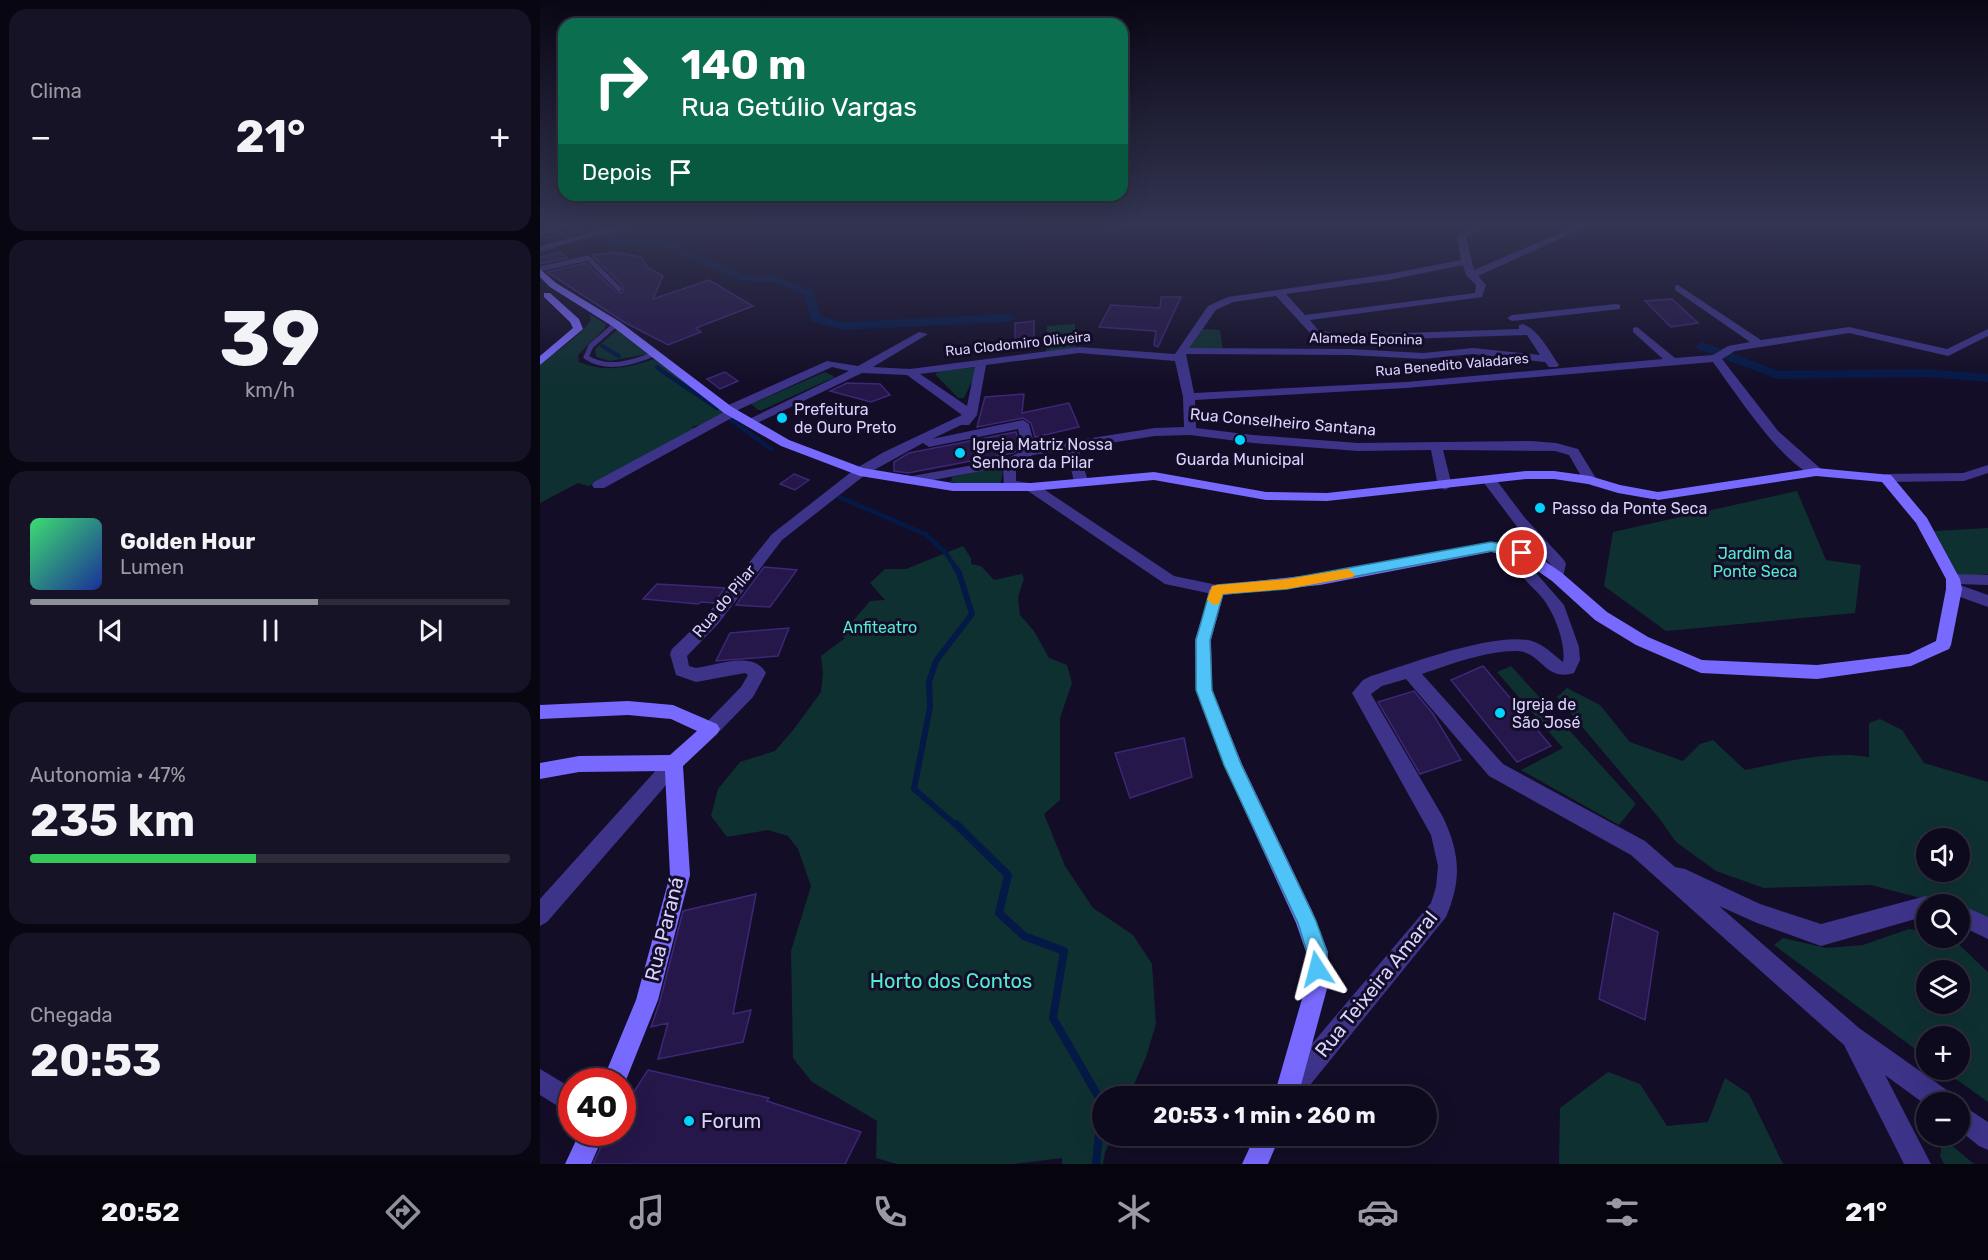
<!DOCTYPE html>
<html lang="pt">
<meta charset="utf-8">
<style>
:root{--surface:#0e0a1d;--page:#171326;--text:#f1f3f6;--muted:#9b9aa4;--line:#2e2b3b;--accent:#8c9099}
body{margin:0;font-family:Rubik,sans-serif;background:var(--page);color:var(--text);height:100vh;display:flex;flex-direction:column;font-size:22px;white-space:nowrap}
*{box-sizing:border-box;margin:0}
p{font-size:20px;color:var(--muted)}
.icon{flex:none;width:33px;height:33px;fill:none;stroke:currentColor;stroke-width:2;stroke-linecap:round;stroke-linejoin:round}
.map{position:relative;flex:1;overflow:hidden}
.details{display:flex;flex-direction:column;gap:9px;padding:9px;background:#080610;width:540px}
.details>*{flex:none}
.guide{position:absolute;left:18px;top:18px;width:570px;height:183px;border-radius:18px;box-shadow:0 6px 24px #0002,0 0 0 2px var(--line);background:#0b6e4f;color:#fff;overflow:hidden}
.buttons{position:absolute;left:1376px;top:828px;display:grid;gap:12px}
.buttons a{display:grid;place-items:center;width:54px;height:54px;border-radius:50%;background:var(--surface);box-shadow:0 6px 24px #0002,0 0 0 2px var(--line);font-size:30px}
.speed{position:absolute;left:18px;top:1068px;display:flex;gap:12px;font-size:30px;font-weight:700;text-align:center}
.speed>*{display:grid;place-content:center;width:78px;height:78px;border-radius:50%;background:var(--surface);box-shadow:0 6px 24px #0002,0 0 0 2px var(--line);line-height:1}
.speed .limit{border:9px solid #d22;background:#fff;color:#111}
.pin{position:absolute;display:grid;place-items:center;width:51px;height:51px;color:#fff;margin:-26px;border:3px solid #fff;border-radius:50%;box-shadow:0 2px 6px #0007}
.me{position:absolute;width:66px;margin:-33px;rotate:351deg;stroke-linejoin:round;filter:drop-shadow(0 0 4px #0008)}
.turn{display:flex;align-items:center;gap:21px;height:126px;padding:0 24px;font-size:27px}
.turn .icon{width:78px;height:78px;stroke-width:2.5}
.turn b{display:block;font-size:42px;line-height:51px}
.then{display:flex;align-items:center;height:57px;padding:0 24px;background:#0003;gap:12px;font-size:22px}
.big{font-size:45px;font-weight:700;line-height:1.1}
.details .card{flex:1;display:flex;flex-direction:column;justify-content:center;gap:9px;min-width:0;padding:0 21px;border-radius:18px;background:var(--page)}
.details .dial{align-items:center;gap:0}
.dial b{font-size:78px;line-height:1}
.song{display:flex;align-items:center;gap:18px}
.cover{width:72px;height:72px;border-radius:9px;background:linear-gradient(135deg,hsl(140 70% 55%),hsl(230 70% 35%))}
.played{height:6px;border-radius:3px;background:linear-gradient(90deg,var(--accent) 60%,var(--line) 60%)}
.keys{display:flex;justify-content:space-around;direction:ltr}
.heat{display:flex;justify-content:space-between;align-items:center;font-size:33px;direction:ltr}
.charge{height:9px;border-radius:4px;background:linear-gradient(90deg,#34c759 47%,var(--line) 0)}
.trip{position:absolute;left:552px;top:1086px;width:345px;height:60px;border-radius:30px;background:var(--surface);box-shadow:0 6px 24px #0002,0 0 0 2px var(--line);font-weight:700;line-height:60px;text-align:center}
.tabs{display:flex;height:96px;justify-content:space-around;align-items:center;background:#06040c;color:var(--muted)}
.tabs .icon{width:42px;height:42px}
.tabs .current{color:var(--accent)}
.tabs b{font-size:27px;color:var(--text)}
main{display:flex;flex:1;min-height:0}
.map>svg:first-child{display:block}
.green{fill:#0f3031;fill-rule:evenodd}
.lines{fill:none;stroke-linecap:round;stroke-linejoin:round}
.stream-far3{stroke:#051947;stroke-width:4}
.stream-far2{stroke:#051947;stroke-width:4.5}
.stream-far1{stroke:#051947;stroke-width:6}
.stream{stroke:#051947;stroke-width:8}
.canal{fill:#051947;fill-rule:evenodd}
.building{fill:#251749;stroke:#3d2777;stroke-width:1.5}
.lane{stroke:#3d348a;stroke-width:5}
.street{fill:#3d348a;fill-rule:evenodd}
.secondary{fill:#786aff;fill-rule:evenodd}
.route{fill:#4fc3f7;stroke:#337fa1;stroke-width:1.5}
.slow{fill:#f59e0b}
.poi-dot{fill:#00d3fe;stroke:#130d27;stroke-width:2}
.labels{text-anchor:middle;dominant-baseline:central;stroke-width:6;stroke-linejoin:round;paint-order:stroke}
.far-street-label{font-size:14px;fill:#dbd3ff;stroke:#130d27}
.poi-label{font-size:16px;fill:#dbd3ff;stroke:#130d27;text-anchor:start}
.street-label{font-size:16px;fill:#dbd3ff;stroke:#130d27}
.park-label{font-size:16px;fill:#54eacf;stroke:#130d27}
.near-street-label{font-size:20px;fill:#dbd3ff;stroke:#130d27}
.near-park-label{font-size:20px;fill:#54eacf;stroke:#130d27}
.near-poi-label{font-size:20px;fill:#dbd3ff;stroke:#130d27;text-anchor:start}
</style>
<main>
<section class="details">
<div class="card"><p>Clima</p>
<div class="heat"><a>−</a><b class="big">21°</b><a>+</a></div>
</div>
<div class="card dial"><b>39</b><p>km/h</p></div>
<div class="card">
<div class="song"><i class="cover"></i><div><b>Golden Hour</b><p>Lumen</p></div></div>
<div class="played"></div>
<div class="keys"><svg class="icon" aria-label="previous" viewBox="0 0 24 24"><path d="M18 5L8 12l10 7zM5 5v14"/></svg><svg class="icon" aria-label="pause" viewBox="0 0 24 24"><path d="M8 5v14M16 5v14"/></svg><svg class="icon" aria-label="next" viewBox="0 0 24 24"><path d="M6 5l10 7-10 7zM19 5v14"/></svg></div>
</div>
<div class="card"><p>Autonomia · 47%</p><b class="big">235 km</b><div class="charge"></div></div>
<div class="card"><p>Chegada</p><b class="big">20:53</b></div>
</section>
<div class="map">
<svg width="1448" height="1164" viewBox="0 0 1448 1164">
<rect width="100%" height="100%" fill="#130d27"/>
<path class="green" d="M54,222H80L0,245V238Z
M49,314L66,324L65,328L38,355L39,362C64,373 89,368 114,359L193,417L151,427L155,428L58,482L48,486L38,483L0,503V365C15,352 41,335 51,320Z
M535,324V352L506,355L507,326Z
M662,329L680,330L683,351L645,350Z
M77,330L108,354L70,361L56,357L55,349Z
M439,367L424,398H418L395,374L399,371Z
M285,372L295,377L222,410H218L211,404Z
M464,466L459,490L411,482L412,477Z
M1257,491L1286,560L1321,565L1315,613L1126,631L1064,586L1073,532Z
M1448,528V574L1419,577L1394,531Z
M423,546L431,558V564L441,566L454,580L482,574L484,579L478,597L480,615L494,631L509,658L527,665L532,683L520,718V800L504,814L525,866L553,908L593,935L612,964L616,1024L606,1057L589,1096H562V1136H573L565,1152L563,1164H522V1158L473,1164H357L336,1158L337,1121L272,1082L253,1058L251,951L271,886L258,849L248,836L228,830L187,837L171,816L178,789L200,762L235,751L254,729L281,692L283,673L281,656L305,638L301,635L330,601L345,600L330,583L345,569H366Z
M971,666L1096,804L1079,825L981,770L1023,748L957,672Z
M1027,688L1060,705L1090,742L1143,761L1160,744L1173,740L1205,770C1245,762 1288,750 1329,757V723L1340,719L1362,730L1384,763L1448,782V917L1419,909V904H1403L1331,885L1224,888L1176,871L1136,842L1119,818L1017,697ZM1386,838H1419V872H1386Z
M1369,929L1386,931V938H1412L1448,972V1102L1403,1070H1419V1036H1386V1057L1234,945L1243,938L1286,948L1323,945ZM1386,970H1419V1004H1386Z
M1068,1072L1100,1084L1127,1126L1168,1122L1185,1078L1209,1094L1243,1164H1019L1020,1108Z
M1403,1138L1434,1164H1404L1400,1156Z"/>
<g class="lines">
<path class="stream-far3" d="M0,243L74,222
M62,346L79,356
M117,367L124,372"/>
<path class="stream-far2" d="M122,371L177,408
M190,419L231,449
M299,497L385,534L405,552L416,568"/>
<path class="stream-far1" d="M415,567L419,573L432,614L396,661L389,682L390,707L374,789L417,826"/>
<path class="stream" d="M416,824L468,875L459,913L484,936L524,951L513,1018L562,1103
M556,1164L562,1105"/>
<path class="canal" d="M62,224L67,227L68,234L78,237L122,239L208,276H233L273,291L281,316L302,322L470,314L476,318L470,322L301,330L271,321L264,295L232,282L202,281L116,244L77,243L59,238L57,227Z
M1162,342L1239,371L1386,369L1448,374V382L1386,377L1238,379L1157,349L1156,346Z"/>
</g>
<path class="building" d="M20,252L27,258L0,264V257Z
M74,252L101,257L108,268L123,276L113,299L169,280L213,306L156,328L161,332L128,345L84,322L7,272L46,263L76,292L81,293L83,291V286L52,255Z
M621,297H641L618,347L614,345L616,331L559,327L571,305L620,308Z
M1132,299L1158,323L1131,327L1105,301Z
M494,321V341L475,342V323Z
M185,372L198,381L180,389L167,379Z
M307,383L340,384L350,395L331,402L290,391Z
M484,394L482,413L529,403L539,427L495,437L491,423L483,418L437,427L445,397Z
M476,432L480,449L473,453L368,473L354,471V462L369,453Z
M254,474L269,480L255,490L240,484Z
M224,567L257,570L230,607L196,605Z
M117,584L185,588L174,603L161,602L158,604L103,599Z
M249,628L238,656L176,661L190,633Z
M943,666L1011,746L977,762L911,680Z
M874,691L893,714L921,760L880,774L838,702Z
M644,738L652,777L590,798L575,753Z
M216,894L193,1014L211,1010L203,1042L118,1059L128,1023L111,1027L120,1001L143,911Z
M1074,913L1118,932L1105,1020L1059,999Z
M108,1070L229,1098L227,1101L321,1132L305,1164H53L68,1132H82V1110Z"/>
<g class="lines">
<path class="lane" d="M0,269L48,258L79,289
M76,324L51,346L46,357C67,371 92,363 114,354"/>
<path class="street" d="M31,222H46L0,236V230Z
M89,222H100L88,230L45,238L0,252V246Z
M943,222H954L926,237L934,270L1045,222H1057L938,276L946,285L942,297L770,320L778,330L805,335L979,329V325L983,324C999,330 1010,352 1019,365L1017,367H1009L1005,362L933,354L883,359L810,355L646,354L654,393L866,382L1123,359L1093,332V328L1097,327L1135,358L1173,355L1188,346L1210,342L1135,290V286L1138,285L1221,340L1309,327L1407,349L1448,329V336L1408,356L1309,333L1195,351L1182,359L1238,431L1281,469L1283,472L1276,476C1244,468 1193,389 1173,362L866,388L655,400L656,428L713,435L818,443L991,441L1016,443L1038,449L1057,480L1050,484L1045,483L1029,455L1015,451L903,450L912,486L905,490L898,486L891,450L818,451L713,443L650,435L615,436L538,448L548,481L541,485L534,481L526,450L493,455L476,464V481L496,484L634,576L682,586L685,590L682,594L677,595L625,584L488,491L464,488L463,467L372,484L359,482L357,479L364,475L372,476L467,459L483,450L478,429L389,447L383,443L325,475L242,540L178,624L147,656L149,666L156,668C176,665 214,650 226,673L213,697L177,734L171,736L165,734L162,729L165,724L201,687L208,675L205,673L156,682L136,675L130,654L132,649L166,616L232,534L315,469L344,452L422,415L367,375L322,373L213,425L209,426L203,422L309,371L292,367L198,410L197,415L64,488H54L52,485L54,482L184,412V407L287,361L318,366L379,332L388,334L333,367L370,369L539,347L635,354L668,306L688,297L849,274L921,260L917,236ZM923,265L926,275L936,285L935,293L765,315L746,294L849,280ZM736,296L771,334L775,335L805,341L987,335L1000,355L933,348L883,353L810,349L649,348L676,310L693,302ZM539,353L635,361L643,397L644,427L615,428L495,447L489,424L483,420L392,439L421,425H429L437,415L446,365ZM435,367L427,406L380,374Z
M1406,222H1419L1415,225Z
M1076,304L1080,305V309L972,321L967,318L972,315Z
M1448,465V473L1424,481L1346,482L1339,478L1346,474L1423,473Z
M949,476L954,477L985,518L1024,560L1026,564L1022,581H1012L1010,577L1011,565L975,524L944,483L942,480L944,477Z
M982,548L989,553L990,566L1024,605L1039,647L1040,660L1034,673C1005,682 1002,652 977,651C945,651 911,664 882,674L963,764L1105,841L1135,867L1145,869L1220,904L1281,924L1386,896L1393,899L1396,904H1386V916L1281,946L1217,923L1179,906L1319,1028L1411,1093L1414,1102H1386V1105L1345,1075L1391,1164H1364L1304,1045L1091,855L949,776L866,679L842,686L831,694L903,817C920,854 922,879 906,917L762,1095L757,1096L744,1095L741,1086L744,1077L891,903L896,887L898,866L891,835L812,693L823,680L831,676C869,664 956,631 992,641C1004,645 1013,654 1023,662C1026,647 1017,621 1009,608C997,585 977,583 975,553Z
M1413,574L1448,575V585L1417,584L1448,595V607L1409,593L1406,589L1412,584L1406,579L1408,575Z
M134,755L140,757L143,763L140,769L7,922L0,926V899L128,757Z
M1417,904H1419L1448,917V939L1419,925V904Z
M0,1069L32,1088V1115L0,1095Z
M1419,1103L1448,1122V1150L1439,1146L1419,1130Z"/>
<path class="secondary" d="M0,269L16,283L80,322L192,407L249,440L323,468L413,483H491L614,472L726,492L787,493L986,471H1014L1050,476L1080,485L1118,492L1276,468L1351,475L1387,518L1420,579L1422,589L1411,645L1409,649L1371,666L1277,679L1161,673L1096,645L1055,620L1012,581L978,557L951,552L780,585L683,595L671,640L672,690L702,764L773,913L788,952V985L758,1096H734L766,985V952L756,923L684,765L656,690L655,640L672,586L780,574L951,542L987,549L1022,573L1067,612L1108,637L1162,660L1277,665L1369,654L1396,641L1406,589V579L1376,523L1342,482L1276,476L1118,500L1078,493L1048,484L1014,479H986L787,501L726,500L614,480L491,491H413L320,476L241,446L184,413L72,326L10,287L0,277Z
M4,293H10L39,319L43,329L0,365V356L33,328L30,322L4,297Z
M88,701L133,705L177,724L180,729L177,734L143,766L150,875L118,1000L82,1090V1082H62L96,1000L130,875L125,771L39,772L0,779V763L39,756L130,755L157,731L131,719L88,715L0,719V705Z
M40,1132H65L51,1164H25Z
M715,1136H740L728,1164H702Z"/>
</g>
<linearGradient id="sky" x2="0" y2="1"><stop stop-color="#0a0715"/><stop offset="0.58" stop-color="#333552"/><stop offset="1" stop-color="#333552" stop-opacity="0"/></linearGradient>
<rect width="1448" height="385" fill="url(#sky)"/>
<path class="route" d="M951,542L982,548L988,553L982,557L951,551L747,589L683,594L670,640L672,690L701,764L776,921L787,952V969L784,976L777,979L770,976L767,969V952L758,923L684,765L656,690V640L670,590L677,585L747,579Z"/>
<path class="slow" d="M808,569L815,574L813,577L747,589L683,594L679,604L674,605L667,600L672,586L677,585L747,579Z"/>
<g class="poi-dot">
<circle cx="242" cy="418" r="6"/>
<circle cx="700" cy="440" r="6"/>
<circle cx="420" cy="453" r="6"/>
<circle cx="1000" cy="508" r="6"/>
<circle cx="960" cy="713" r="6"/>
<circle cx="149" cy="1121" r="6"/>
</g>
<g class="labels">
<g class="far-street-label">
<text transform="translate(826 339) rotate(1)">Alameda Eponina</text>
<text transform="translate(478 344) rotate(-6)">Rua Clodomiro Oliveira</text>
<text transform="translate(912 365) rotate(-5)">Rua Benedito Valadares</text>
</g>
<g class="poi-label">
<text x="254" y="409">Prefeitura<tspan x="254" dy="18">de Ouro Preto</tspan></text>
<text x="432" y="444">Igreja Matriz Nossa<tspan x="432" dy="18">Senhora da Pilar</tspan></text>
<text x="700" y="459" text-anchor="middle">Guarda Municipal</text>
<text x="1012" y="508">Passo da Ponte Seca</text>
<text x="972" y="704">Igreja de<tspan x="972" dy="18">São José</tspan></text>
</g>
<g class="street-label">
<text transform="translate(743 422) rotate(5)">Rua Conselheiro Santana</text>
<text transform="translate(184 601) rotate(-50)">Rua do Pilar</text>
</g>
<g class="park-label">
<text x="1215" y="553">Jardim da<tspan x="1215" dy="18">Ponte Seca</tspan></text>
<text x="340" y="627">Anfiteatro</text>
</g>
<g class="near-street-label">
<text transform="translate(124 929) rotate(-76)">Rua Paraná</text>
<text transform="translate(836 984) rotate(-51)">Rua Teixeira Amaral</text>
</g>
<g class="near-park-label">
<text x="411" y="981">Horto dos Contos</text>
</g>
<g class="near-poi-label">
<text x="161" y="1121">Forum</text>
</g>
</g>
</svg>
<div class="buttons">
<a><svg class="icon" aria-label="sound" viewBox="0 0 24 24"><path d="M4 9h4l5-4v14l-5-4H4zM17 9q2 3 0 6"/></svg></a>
<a><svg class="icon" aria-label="search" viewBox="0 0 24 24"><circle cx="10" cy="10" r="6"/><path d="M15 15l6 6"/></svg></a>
<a><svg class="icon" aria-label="layers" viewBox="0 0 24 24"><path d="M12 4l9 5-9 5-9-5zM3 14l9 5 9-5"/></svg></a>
<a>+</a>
<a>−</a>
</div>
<div class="speed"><div class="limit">40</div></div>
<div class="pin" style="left:982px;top:553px;background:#d93025"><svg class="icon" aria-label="arrive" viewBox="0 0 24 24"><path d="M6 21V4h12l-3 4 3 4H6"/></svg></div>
<svg class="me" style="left:777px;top:969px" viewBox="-20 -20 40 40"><path d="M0-17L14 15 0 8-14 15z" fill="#4fc3f7" stroke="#fff" stroke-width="4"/></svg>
<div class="trip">20:53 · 1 min · 260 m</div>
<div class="guide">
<div class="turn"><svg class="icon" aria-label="right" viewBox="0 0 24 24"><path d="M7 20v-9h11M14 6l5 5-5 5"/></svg><div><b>140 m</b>Rua Getúlio Vargas</div></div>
<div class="then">Depois<svg class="icon" aria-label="arrive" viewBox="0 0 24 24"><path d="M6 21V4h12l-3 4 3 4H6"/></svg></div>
</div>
</div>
</main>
<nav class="tabs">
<b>20:52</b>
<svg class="icon current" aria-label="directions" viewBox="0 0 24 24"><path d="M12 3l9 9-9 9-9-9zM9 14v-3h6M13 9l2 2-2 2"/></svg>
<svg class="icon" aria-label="music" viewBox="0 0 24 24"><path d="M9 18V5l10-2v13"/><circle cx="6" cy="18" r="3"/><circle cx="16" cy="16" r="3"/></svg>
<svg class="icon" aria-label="phone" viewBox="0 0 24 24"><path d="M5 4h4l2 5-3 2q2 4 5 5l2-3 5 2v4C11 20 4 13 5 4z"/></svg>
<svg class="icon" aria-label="climate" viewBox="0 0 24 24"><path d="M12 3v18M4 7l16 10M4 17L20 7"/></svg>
<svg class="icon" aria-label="car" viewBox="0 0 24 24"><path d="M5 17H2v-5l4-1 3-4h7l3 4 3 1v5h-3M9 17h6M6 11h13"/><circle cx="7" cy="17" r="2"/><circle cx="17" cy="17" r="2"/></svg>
<svg class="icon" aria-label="filters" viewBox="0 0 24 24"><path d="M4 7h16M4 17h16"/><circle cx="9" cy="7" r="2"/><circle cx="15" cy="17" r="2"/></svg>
<b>21°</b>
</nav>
